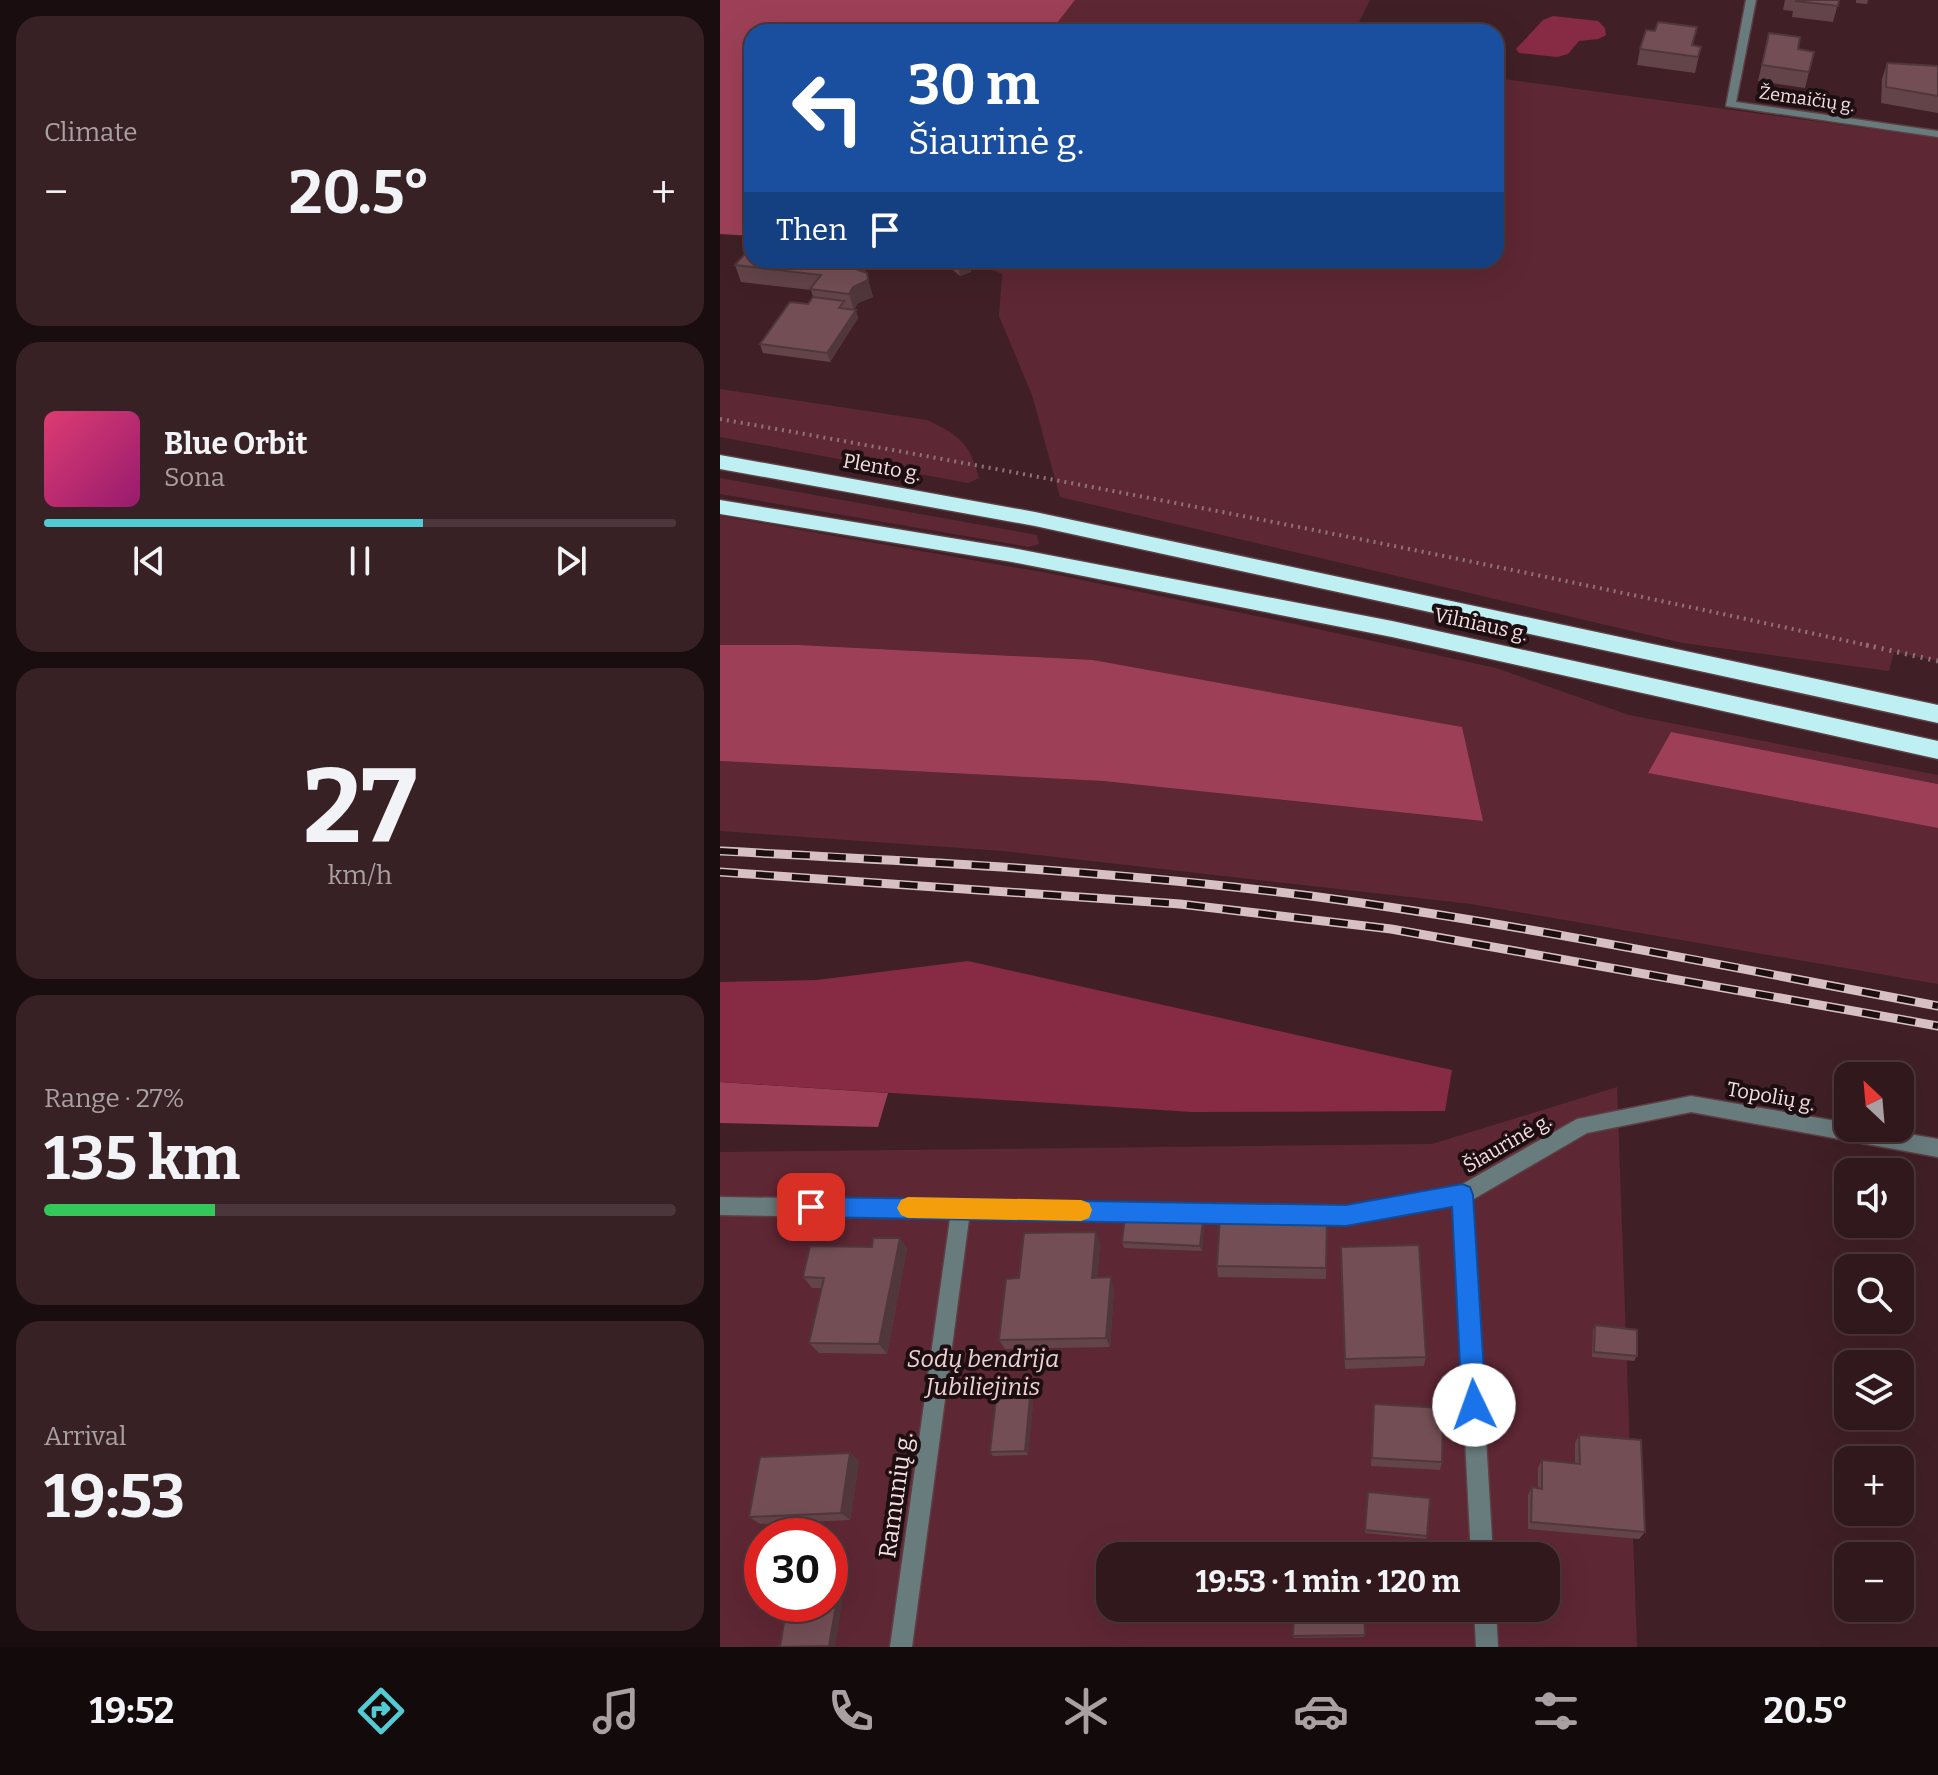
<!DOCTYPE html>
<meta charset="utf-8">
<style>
:root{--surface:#30181c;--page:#382125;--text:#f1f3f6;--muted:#a8a0a3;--line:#4b373b;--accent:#51ccd4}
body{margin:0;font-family:Bitter,serif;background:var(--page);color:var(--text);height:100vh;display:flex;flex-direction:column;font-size:30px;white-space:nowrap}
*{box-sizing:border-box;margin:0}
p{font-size:26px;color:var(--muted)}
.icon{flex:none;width:44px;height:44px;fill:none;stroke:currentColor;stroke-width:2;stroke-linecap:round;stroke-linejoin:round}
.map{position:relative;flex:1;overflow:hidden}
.details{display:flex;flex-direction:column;gap:16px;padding:16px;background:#1a0d0f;width:720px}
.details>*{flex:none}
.hud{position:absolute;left:24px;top:24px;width:760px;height:244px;border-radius:24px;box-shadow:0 8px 32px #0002,0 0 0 2px var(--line);background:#1a4fa0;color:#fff;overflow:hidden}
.needle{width:52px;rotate:334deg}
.controls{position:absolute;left:1114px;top:1062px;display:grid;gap:16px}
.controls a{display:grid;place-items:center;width:80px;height:80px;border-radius:16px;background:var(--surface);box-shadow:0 8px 32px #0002,0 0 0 2px var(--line);font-size:40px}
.speed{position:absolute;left:24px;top:1518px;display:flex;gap:16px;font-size:40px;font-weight:700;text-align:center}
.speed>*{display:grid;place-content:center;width:104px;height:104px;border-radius:50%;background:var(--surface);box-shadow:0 8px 32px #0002,0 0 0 2px var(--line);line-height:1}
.speed .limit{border:12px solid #d22;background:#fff;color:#111}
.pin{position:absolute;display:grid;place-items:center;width:68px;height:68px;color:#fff;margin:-34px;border-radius:16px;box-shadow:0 4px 12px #0006}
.me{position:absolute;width:88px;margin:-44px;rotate:357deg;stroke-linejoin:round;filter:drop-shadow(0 0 6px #0008)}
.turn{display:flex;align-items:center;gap:28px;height:168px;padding:0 32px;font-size:36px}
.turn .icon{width:104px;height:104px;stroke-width:2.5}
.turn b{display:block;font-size:56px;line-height:68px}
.then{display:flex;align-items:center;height:76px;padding:0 32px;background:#0003;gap:16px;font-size:30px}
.big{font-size:60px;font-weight:700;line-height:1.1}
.details .card{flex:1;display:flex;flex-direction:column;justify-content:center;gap:12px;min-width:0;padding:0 28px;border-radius:24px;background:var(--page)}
.details .dial{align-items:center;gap:0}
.dial b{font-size:104px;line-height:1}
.song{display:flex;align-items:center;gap:24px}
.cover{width:96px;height:96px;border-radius:12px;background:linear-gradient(135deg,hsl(340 70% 55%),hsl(320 70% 35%))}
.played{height:8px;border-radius:4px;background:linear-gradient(90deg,var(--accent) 60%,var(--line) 60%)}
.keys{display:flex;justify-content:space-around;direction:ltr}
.heat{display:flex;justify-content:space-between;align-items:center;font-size:44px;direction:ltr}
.charge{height:12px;border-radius:6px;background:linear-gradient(90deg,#34c759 27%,var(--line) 0)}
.trip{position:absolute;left:376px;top:1542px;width:464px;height:80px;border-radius:24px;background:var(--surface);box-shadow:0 8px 32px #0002,0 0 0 2px var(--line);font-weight:700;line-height:80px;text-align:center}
.tabs{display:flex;height:128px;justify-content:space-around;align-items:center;background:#130a0b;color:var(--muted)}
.tabs .icon{width:56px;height:56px}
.tabs .selected{color:var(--accent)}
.tabs b{font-size:36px;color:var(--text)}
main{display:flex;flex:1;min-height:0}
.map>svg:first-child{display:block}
.green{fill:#5e2734;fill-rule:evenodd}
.forest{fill:#9d4057}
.water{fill:#862b43}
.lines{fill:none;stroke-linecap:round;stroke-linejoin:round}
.street-casing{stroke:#5d3f44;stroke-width:3}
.highway-casing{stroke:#5d3f44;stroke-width:3}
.path-far1{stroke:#8e7277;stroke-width:4;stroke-dasharray:2 5;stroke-linecap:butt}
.path{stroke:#8e7277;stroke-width:5;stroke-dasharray:2 6;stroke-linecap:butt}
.street{fill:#697c7d;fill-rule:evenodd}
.highway{fill:#beeff2;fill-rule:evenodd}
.rail-casing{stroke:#d7c0c3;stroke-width:9}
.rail{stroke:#1d0f11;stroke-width:6;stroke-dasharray:18;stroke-linecap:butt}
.wall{fill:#634449}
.shaded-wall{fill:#50373c}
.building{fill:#734f55;stroke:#50373c;stroke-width:2}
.route{fill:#1a73e8;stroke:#114b97;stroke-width:2}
.slow{fill:#f59e0b}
.labels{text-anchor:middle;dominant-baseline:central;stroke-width:8;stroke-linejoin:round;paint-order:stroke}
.far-street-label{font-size:18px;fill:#f5dfe2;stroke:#1d0f11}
.street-label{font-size:20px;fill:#f5dfe2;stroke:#1d0f11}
.near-park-label{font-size:24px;font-style:italic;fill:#edd2d6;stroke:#1d0f11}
.near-street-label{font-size:24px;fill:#f5dfe2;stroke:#1d0f11}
</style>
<main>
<section class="details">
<div class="card"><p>Climate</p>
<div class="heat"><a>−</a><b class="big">20.5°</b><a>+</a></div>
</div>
<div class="card">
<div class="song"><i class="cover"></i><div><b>Blue Orbit</b><p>Sona</p></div></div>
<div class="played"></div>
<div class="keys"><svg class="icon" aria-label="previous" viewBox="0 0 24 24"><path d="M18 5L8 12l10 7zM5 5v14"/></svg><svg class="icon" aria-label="pause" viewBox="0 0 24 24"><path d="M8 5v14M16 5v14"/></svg><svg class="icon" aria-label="next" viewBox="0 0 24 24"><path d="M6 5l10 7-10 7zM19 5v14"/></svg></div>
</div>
<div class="card dial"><b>27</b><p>km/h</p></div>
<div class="card"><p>Range · 27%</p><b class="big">135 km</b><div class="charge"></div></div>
<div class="card"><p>Arrival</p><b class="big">19:53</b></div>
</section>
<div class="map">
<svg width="1218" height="1647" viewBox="0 0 1218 1647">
<rect width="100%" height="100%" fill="#402026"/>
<path class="green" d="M355,0H650L634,32H330Z
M776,78L1218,138V661L1174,652L1169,671L963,643L340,497L312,395L279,316L282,274L251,260H776Z
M0,389L207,420C240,436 249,442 259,478L248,483L0,437Z
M0,478L317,535L319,544L309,547L0,494Z
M0,516L333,574L570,623L776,668L909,715L1218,775V784L951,732L928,773L1218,828V984L751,904L283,851L0,831V761L383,781L762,821L741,727L372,660L79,645H0Z
M897,1087L917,1647H0V1152L712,1144ZM42,1536H110V1604H42ZM390,1556H826V1608H390Z"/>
<path class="forest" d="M0,0H355L330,32H32V236L0,234Z
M0,645H79L373,660L742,727L763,821L383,781L0,761Z
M951,732L1218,784V828L928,773Z
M0,1082L168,1093L158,1127L0,1123Z"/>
<path class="water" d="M833,16L878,21L885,28L886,35L878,39L859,41L848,54L837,57L799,53L796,49L823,20Z
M248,961L732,1070L725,1111L473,1112L0,1082V982L97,980Z"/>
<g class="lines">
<g class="street-casing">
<path id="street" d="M1026,0H1036L1016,102L1218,131V137L1006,106Z
M971,1096L1128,1123V1128H1154L1218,1139V1157L971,1112L867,1133L752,1200L773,1556H751L733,1206L626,1224L249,1219L192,1647H170L230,1219L0,1215V1197L626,1206L739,1186L857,1119Z
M754,1608H776L778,1647H756Z"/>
</g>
<g class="highway-casing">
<path id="highway" d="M0,455L315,512L1218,705V723L315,526L0,469Z
M0,500L292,548L672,621L1218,741V759L672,637L292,562L0,514Z"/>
</g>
<path class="path-far1" d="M0,419C386,487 772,563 1155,647"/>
<path class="path" d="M1146,645L1218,661"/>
<use href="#street" class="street"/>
<use href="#highway" class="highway"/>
<g class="rail-casing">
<path id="rail" d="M0,851C197,861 395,871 591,896C801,924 1010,967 1218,1006
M0,872L460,904L671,929L1218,1026"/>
</g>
<use href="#rail" class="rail"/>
</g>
<path class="wall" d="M1065,0H1119L1113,22L1072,17L1073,11L1063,10Z
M1136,0H1148L1147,4L1136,3Z
M935,31L973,46L981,47L975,73L917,65L920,49Z
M1049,33L1078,49L1089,72L1085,88L1038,81Z
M1167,63L1218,66V113L1161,103L1162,79Z
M231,261L250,263L251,272L240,276L233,270Z
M15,265L146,273L153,297L138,303L134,310L138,318L110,362L43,353L40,344L88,304L93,297L91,290L21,282Z
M607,1217L606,1279L498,1277L497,1266Z
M483,1220L484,1226L482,1251L404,1248L402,1242Z
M180,1238L187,1249L167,1354L99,1353L89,1343L102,1288H92L83,1277L152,1247Z
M380,1243L377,1278L394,1288L390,1347L285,1349L279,1340L299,1278Z
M621,1258L706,1357L704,1366L625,1369Z
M875,1325L917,1356L914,1361L872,1357L873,1330Z
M310,1397L313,1402L308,1455L273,1456L270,1452Z
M653,1413L722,1462L720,1470L651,1466Z
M859,1435L925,1532L919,1539L808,1529V1495L812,1487L818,1488V1468L822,1460L855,1464V1443Z
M130,1453L139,1461L130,1520L40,1524L29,1517Z
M648,1492L707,1536L706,1539L645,1533Z
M574,1608H644V1637L574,1638Z
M649,1608H691L649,1611Z"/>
<path class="shaded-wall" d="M143,261L153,297L138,303L134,310L129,294Z
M250,263L251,272L240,276L238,268Z
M136,310L138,318L110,362L107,353Z
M483,1220L484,1226L482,1251L480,1246Z
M376,1232L380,1243L376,1288L372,1278Z
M180,1238L187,1249L167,1354L159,1344Z
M391,1277L394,1288L390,1347L386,1338Z
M310,1397L313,1402L308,1455L305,1451Z
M130,1453L139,1461L130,1520L121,1513Z
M119,1588L124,1591L115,1647H112L109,1646Z"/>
<path class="building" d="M1076,0H1119L1118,6L1076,1Z
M938,22L977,27L972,45L981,47L978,57L920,49L926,30L935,31Z
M1049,33L1080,37L1078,49L1094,52L1089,72L1042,65Z
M1167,63L1218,66V96L1166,87Z
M32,246V260H129L143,261L138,270L147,273L148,280L133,287L129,294L90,289L101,275L15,265Z
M235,260H246L250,263L238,268L231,261Z
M93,297L124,301L119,308L136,310L107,353L40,344L70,302L88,304Z
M500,1216L607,1217L606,1268L497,1266Z
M405,1217L483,1220L480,1246L402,1242Z
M376,1232L372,1278L391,1277L386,1338L279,1340L286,1279L299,1278L304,1233Z
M153,1238H180L159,1344L89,1343L104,1278L83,1277L90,1246L152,1247Z
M699,1245L706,1357L625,1359L621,1247Z
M875,1325L917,1330V1356L874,1352Z
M310,1397L305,1451L270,1452L276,1399Z
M654,1404L723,1408L722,1462L652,1458Z
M859,1435L921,1440L925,1532L811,1522L812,1487L822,1489V1460L860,1464Z
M130,1453L121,1513L29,1517L40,1457Z
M648,1492L710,1498L707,1536L645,1530Z
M110,1588H119L109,1646L60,1647L67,1604H110Z
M574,1608H644L645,1635L573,1636Z"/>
<path class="route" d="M742,1184L750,1187L753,1195L766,1405L762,1414L754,1417L745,1414L742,1405L732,1207L626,1226L91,1217L83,1214L80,1207L83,1200L91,1197L626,1205Z"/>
<path class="slow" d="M188,1197L361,1200L369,1203L372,1210L369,1218L361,1221L188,1218L181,1215L177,1208L181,1200Z"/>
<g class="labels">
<g class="far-street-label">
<text transform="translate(1087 99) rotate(8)">Žemaičių g.</text>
</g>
<g class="street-label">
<text transform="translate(162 467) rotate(10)">Plento g.</text>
<text transform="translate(761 624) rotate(12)">Vilniaus g.</text>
<text transform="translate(1051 1096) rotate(10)">Topolių g.</text>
<text transform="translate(787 1143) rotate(-30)">Šiaurinė g.</text>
</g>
<g class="near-park-label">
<text x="263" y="1359">Sodų bendrija<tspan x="263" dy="28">Jubiliejinis</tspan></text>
</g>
<g class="near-street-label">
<text transform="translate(176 1495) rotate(-82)">Ramunių g.</text>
</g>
</g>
</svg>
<div class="controls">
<a><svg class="needle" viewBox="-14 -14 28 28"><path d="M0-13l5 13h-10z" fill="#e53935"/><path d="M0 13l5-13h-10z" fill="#a8a0a3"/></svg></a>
<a><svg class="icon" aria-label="sound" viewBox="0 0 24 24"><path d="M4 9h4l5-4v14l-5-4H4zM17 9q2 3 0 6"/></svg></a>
<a><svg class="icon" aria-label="search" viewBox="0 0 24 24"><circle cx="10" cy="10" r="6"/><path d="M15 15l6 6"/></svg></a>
<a><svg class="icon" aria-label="layers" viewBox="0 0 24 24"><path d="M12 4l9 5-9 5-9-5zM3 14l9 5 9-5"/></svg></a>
<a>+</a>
<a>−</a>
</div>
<div class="speed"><div class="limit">30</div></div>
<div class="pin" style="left:91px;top:1207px;background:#d93025"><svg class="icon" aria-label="arrive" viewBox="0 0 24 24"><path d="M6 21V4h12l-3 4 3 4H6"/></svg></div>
<svg class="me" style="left:754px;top:1405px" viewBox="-20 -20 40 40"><circle r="19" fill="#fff"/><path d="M0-13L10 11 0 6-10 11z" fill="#1a73e8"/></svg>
<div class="trip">19:53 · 1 min · 120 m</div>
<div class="hud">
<div class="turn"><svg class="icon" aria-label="left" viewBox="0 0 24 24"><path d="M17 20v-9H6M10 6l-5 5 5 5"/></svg><div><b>30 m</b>Šiaurinė g.</div></div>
<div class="then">Then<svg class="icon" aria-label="arrive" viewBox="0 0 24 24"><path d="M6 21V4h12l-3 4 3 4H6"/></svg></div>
</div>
</div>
</main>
<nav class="tabs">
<b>19:52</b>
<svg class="icon selected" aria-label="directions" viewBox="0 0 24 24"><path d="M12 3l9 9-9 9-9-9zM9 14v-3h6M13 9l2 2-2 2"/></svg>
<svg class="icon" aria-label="music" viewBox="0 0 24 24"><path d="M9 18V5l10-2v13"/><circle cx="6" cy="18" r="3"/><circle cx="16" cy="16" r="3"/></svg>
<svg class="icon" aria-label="phone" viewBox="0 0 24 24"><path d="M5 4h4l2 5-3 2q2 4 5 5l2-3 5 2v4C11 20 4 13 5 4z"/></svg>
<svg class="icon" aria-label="climate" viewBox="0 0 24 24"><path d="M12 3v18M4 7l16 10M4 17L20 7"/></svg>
<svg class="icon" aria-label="car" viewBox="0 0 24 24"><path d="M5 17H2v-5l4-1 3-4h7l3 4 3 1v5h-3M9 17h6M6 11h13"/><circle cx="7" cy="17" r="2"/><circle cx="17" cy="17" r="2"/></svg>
<svg class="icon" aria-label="filters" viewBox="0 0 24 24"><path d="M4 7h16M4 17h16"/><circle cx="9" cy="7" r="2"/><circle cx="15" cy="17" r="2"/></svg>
<b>20.5°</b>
</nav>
